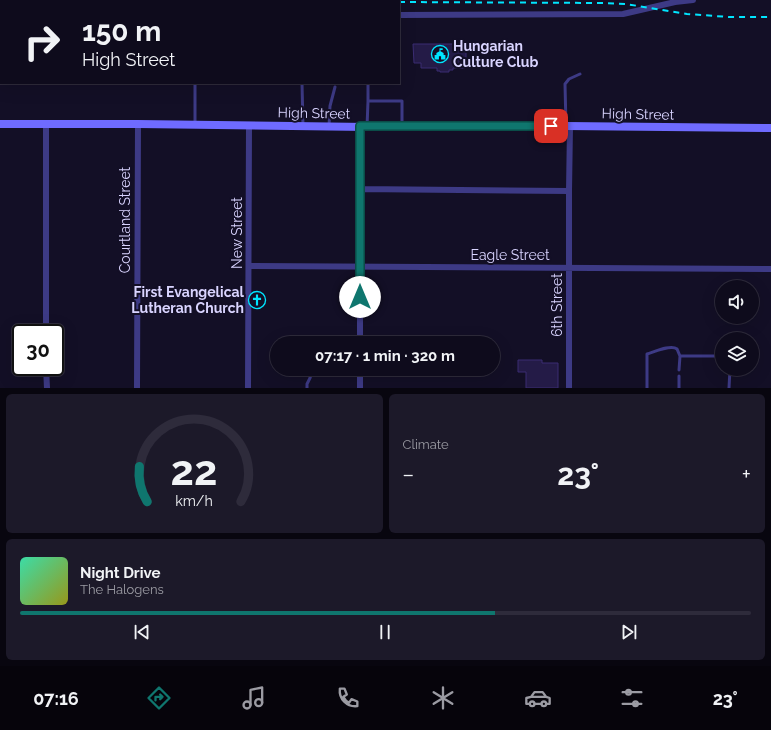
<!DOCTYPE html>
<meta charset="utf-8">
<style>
:root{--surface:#0e0b1c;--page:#1c1929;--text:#f1f3f6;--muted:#9b9ba3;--line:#2e2b3b;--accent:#0f766e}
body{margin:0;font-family:Raleway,sans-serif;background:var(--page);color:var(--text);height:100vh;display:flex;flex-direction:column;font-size:15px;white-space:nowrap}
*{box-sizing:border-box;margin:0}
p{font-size:13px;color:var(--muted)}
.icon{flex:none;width:22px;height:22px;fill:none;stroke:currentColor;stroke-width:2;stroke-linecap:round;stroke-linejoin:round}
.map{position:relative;height:388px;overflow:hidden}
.drawer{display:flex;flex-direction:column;gap:6px;padding:6px;background:#08060f;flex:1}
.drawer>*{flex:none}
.hud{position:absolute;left:0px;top:0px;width:400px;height:84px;box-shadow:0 4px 16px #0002,0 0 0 1px var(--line);background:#0e0b1c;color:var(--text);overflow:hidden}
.buttons{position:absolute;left:715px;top:280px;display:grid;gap:8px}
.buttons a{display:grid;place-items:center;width:44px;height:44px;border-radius:50%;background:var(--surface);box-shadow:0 4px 16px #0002,0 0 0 1px var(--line);font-size:20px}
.speed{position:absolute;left:12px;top:324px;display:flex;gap:8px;font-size:20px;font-weight:700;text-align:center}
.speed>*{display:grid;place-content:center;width:52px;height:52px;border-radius:50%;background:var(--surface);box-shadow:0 4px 16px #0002,0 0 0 1px var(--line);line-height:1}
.speed .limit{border:2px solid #111;border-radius:6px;background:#fff;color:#111}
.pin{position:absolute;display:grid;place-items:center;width:34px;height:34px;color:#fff;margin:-17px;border-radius:8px;box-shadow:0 2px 6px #0006}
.me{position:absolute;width:44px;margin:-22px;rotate:0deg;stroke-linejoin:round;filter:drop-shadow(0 0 3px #0008)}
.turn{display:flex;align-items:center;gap:14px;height:84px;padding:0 16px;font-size:18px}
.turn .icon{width:52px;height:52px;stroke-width:2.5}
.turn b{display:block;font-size:28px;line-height:34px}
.big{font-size:30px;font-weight:700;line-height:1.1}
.drawer .widget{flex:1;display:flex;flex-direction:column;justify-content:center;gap:6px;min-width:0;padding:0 14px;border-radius:6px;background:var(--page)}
.drawer .dial{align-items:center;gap:0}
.dial svg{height:104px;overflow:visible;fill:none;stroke:var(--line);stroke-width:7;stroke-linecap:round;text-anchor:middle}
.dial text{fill:var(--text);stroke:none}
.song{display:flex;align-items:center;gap:12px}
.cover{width:48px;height:48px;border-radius:6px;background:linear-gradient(135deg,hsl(160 70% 55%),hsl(60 70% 35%))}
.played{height:4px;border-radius:2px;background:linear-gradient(90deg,var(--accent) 65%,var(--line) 65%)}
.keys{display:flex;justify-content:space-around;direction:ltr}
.heat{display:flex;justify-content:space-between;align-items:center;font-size:22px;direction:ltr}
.drawer .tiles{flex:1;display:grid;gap:6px;grid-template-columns:1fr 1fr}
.widget:last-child{grid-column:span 2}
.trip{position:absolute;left:270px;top:336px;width:230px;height:40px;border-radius:20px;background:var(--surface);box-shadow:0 4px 16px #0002,0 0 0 1px var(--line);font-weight:700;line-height:40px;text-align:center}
.menu{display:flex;height:64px;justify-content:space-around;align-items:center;background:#06040b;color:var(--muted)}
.menu .icon{width:28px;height:28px}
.menu .on{color:var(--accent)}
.menu b{font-size:18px;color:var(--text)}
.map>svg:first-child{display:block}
.building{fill:#241b47;stroke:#3b2d73}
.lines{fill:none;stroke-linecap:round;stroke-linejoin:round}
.lane{stroke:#3d3a85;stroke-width:3}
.street{stroke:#3d3a85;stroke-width:6}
.secondary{stroke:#6f6bff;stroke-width:8}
.rail{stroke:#00e5ff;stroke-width:2;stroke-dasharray:6 5;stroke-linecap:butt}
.route-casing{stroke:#0a4d48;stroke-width:10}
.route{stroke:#0f766e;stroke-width:7}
.labels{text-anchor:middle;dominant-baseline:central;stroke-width:4;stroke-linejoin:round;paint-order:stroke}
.poi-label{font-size:14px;font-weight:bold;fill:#d9d4ff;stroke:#130f26;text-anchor:start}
.street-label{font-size:14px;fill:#d9d4ff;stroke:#130f26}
</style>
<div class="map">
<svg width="771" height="388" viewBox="0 0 771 388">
<rect width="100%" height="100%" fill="#130f26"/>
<path class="building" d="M413,44H466V68H453V70H449V72H440V71H437V68H421V63H414Z
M518,360H542V363H558V388H526V372H518Z"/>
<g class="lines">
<path class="lane" d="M55,0L56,1
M16,1L17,0
M0,16H1
M195,83V125
M302,83L303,126
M368,101V83
M329,126L330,106L335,87
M566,126L565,84L569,79L580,74
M367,127L368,101H402V126
M679,370L680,356H722
M312,373L360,372
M307,388V384L310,378L313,369
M647,388V354C654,352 671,344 677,349C678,351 679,354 680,356
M679,388V376
M729,388L730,369"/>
<path class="street" d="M399,15L623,14L675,2L693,0
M0,47L1,46
M46,124V333
M360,127V343
M360,189L569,191
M249,266L771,269
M46,367L47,388
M360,369V388
M137,388L138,124
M248,388L249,125
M569,388V191L570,126"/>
<path class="secondary" d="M0,124H138L367,127L566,126L771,128"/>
<path class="rail" d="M399,2L604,3L626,4L687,14L729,17H771
M0,30H1"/>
</g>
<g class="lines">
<g class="route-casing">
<path id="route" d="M360,297V126H551"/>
</g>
<use href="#route" class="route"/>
</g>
<defs>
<g id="civic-ring" transform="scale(0.9)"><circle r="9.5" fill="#130f26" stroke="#00e5ff" stroke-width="1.5"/><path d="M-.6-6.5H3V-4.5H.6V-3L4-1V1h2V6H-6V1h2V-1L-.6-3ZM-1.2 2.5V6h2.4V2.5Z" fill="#00e5ff"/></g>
<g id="church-ring" transform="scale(0.9)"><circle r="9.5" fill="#130f26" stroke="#00e5ff" stroke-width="1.5"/><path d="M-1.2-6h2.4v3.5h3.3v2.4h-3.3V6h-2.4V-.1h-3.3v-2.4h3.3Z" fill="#00e5ff"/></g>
</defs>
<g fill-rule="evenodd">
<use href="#civic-ring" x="440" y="54"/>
<use href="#church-ring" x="257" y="300"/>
</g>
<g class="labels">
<g class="poi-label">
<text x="453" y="46">Hungarian<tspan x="453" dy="16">Culture Club</tspan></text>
<text x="244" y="292" text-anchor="end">First Evangelical<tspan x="244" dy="16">Lutheran Church</tspan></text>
</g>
<g class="street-label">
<text transform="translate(314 113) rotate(1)">High Street</text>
<text transform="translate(638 114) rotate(1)">High Street</text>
<text transform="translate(125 220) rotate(-90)">Courtland Street</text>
<text transform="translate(237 233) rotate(-90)">New Street</text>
<text x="510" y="255">Eagle Street</text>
<text transform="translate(557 305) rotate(-90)">6th Street</text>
</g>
</g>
</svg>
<div class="buttons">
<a><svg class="icon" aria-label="sound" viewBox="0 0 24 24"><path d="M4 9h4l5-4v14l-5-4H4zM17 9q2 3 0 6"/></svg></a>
<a><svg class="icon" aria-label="layers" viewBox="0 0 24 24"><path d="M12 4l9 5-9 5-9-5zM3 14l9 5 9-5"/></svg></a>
</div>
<div class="speed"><div class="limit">30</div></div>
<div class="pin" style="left:551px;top:126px;background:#d93025"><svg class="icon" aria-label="arrive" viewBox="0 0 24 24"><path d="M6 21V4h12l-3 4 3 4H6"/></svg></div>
<svg class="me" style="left:360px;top:297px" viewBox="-20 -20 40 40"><circle r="19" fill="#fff"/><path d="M0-13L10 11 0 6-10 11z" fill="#0f766e"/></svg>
<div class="trip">07:17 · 1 min · 320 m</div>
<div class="hud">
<div class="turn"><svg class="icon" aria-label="right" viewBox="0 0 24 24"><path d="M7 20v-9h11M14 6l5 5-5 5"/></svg><div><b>150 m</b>High Street</div></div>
</div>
</div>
<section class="drawer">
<div class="tiles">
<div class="widget dial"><svg viewBox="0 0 100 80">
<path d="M14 69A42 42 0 1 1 86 69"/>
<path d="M14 69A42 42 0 0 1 8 42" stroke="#0f766e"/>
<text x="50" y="56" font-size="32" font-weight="700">22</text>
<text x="50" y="72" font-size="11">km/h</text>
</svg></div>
<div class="widget"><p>Climate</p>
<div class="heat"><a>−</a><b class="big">23°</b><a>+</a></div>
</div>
<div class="widget">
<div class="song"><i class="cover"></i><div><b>Night Drive</b><p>The Halogens</p></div></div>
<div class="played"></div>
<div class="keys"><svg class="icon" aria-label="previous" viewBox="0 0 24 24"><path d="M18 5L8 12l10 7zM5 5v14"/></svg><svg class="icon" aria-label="pause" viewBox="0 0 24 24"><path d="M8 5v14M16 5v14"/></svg><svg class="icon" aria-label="next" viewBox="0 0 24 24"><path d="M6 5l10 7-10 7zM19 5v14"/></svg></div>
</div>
</div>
</section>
<nav class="menu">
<b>07:16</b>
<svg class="icon on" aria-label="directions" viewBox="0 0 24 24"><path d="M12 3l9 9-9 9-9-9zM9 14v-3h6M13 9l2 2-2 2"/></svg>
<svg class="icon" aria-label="music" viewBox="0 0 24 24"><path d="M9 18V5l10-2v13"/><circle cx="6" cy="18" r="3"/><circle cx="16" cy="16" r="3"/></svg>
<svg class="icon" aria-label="phone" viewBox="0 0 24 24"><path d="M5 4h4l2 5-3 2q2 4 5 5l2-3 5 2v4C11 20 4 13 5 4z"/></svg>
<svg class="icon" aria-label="climate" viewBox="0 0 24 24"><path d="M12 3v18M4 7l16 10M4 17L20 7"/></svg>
<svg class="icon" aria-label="car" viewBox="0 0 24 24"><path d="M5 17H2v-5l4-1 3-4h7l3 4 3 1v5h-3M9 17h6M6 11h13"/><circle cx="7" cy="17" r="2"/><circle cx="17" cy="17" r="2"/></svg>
<svg class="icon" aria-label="filters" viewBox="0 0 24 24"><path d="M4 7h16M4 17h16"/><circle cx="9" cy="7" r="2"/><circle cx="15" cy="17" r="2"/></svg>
<b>23°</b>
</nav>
